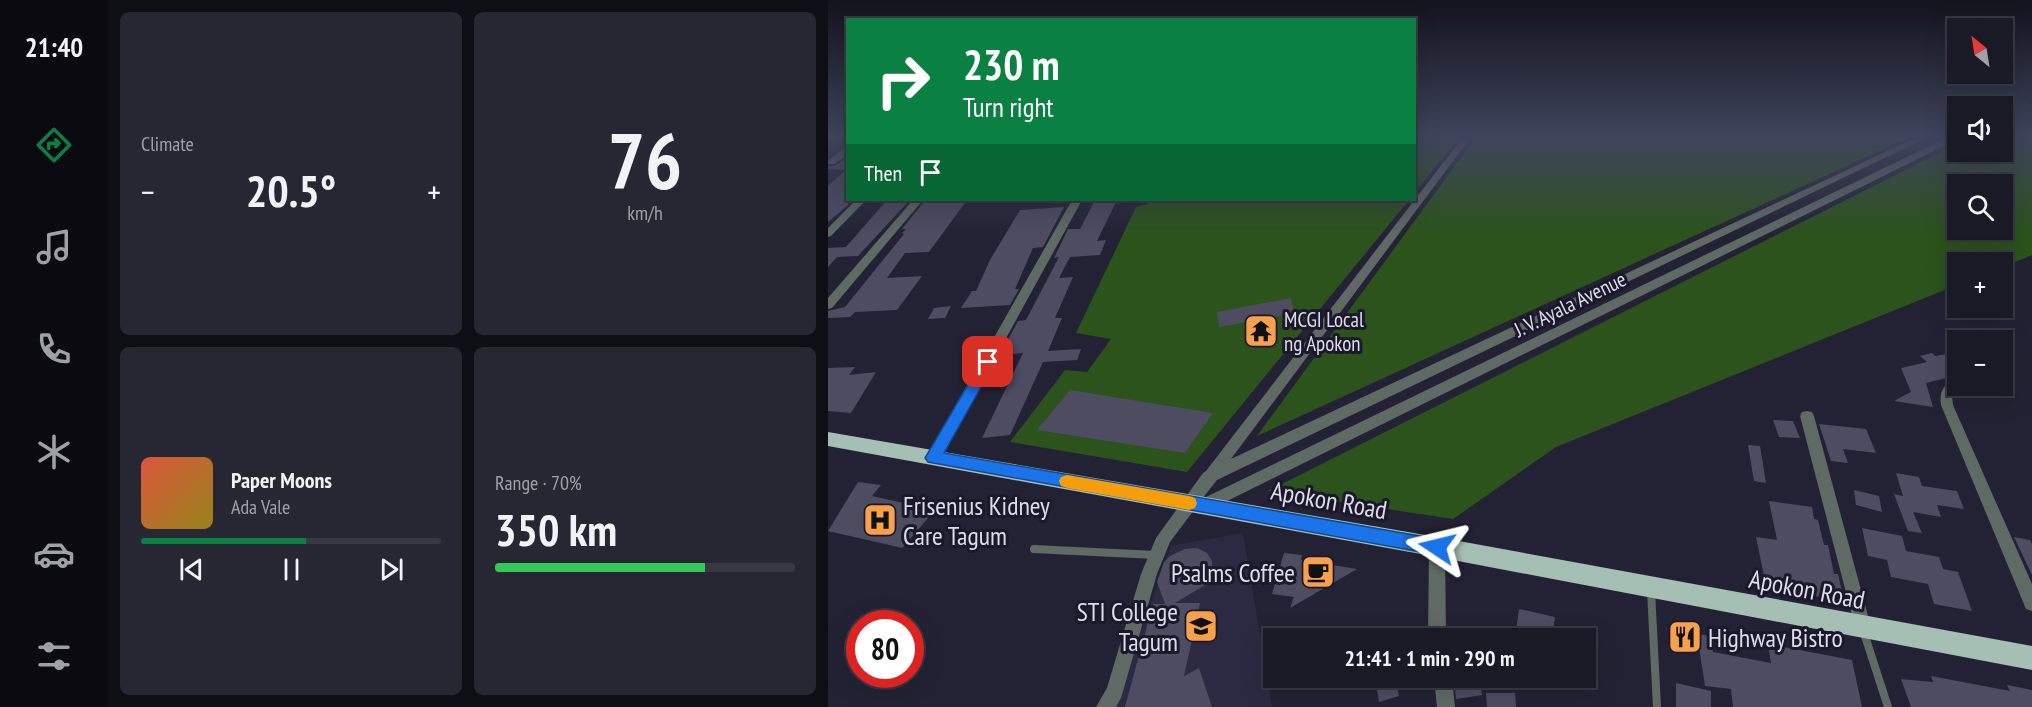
<!DOCTYPE html>
<meta charset="utf-8">
<style>
:root{--surface:#1a1a27;--page:#272733;--text:#f1f3f6;--muted:#9fa1a7;--line:#383844;--accent:#0b8043}
body{margin:0;font-family:"PT Sans Narrow",sans-serif;background:var(--page);color:var(--text);height:100vh;display:flex;flex-direction:column;font-size:22px;white-space:nowrap}
*{box-sizing:border-box;margin:0}
p{font-size:20px;color:var(--muted)}
.icon{flex:none;width:33px;height:33px;fill:none;stroke:currentColor;stroke-width:2;stroke-linecap:round;stroke-linejoin:round}
.map{position:relative;flex:1;overflow:hidden}
.side{display:flex;flex-direction:column;gap:12px;padding:12px;background:#0e0e15;width:720px}
.side>*{flex:none}
.top-card{position:absolute;left:18px;top:18px;width:570px;height:183px;border-radius:0px;box-shadow:0 6px 24px #0002,0 0 0 2px var(--line);background:#0b8043;color:#fff;overflow:hidden}
.needle{width:39px;rotate:330deg}
.tools{position:absolute;left:1119px;top:18px;display:grid;gap:12px}
.tools a{display:grid;place-items:center;width:66px;height:66px;border-radius:0px;background:var(--surface);box-shadow:0 6px 24px #0002,0 0 0 2px var(--line);font-size:30px}
.speed{position:absolute;left:18px;top:610px;display:flex;gap:12px;font-size:30px;font-weight:700;text-align:center}
.speed>*{display:grid;place-content:center;width:78px;height:78px;border-radius:50%;background:var(--surface);box-shadow:0 6px 24px #0002,0 0 0 2px var(--line);line-height:1}
.speed .limit{border:9px solid #d22;background:#fff;color:#111}
.pin{position:absolute;display:grid;place-items:center;width:51px;height:51px;color:#fff;margin:-26px;border-radius:12px;box-shadow:0 3px 9px #0006}
.me{position:absolute;width:66px;margin:-33px;rotate:280deg;stroke-linejoin:round;filter:drop-shadow(0 0 4px #0008)}
.turn{display:flex;align-items:center;gap:21px;height:126px;padding:0 18px;font-size:27px}
.turn .icon{width:78px;height:78px;stroke-width:2.5}
.turn b{display:block;font-size:42px;line-height:51px}
.then{display:flex;align-items:center;height:57px;padding:0 18px;background:#0003;gap:12px;font-size:22px}
.big{font-size:45px;font-weight:700;line-height:1.1}
.side .tile{flex:1;display:flex;flex-direction:column;justify-content:center;gap:9px;min-width:0;padding:0 21px;border-radius:9px;background:var(--page)}
.side .dial{align-items:center;gap:0}
.dial b{font-size:78px;line-height:1}
.song{display:flex;align-items:center;gap:18px}
.cover{width:72px;height:72px;border-radius:9px;background:linear-gradient(135deg,hsl(10 70% 55%),hsl(50 70% 35%))}
.played{height:6px;border-radius:3px;background:linear-gradient(90deg,var(--accent) 55%,var(--line) 55%)}
.keys{display:flex;justify-content:space-around;direction:ltr}
.heat{display:flex;justify-content:space-between;align-items:center;font-size:33px;direction:ltr}
.charge{height:9px;border-radius:4px;background:linear-gradient(90deg,#34c759 70%,var(--line) 0)}
.side .tiles{flex:1;display:grid;gap:12px;grid-template-columns:repeat(2,1fr)}
.trip{position:absolute;left:435px;top:628px;width:333px;height:60px;border-radius:0px;background:var(--surface);box-shadow:0 6px 24px #0002,0 0 0 2px var(--line);font-weight:700;line-height:60px;text-align:center}
main{display:flex;flex:1;min-height:0}
.menu{display:flex;flex-direction:column;width:108px;justify-content:space-around;align-items:center;background:#0a0a10;color:var(--muted)}
.menu .icon{width:42px;height:42px}
.menu .active{color:var(--accent)}
.menu b{font-size:27px;color:var(--text)}
.map>svg:first-child{display:block}
.built{fill:#2c2a43}
.green{fill:#2b531b;fill-rule:evenodd}
.building{fill:#4d4c61}
.lines{fill:none;stroke-linecap:round;stroke-linejoin:round}
.service{stroke:#5f6a65;stroke-width:8}
.minor{fill:#5f6a65;fill-rule:evenodd}
.trunk{fill:#a6bfb4;fill-rule:evenodd}
.route{fill:#1a73e8;stroke:#114b97;stroke-width:1.5}
.slow{fill:#f59e0b}
.labels{text-anchor:middle;dominant-baseline:central;stroke-width:6;stroke-linejoin:round;paint-order:stroke}
.street-label{font-size:21px;fill:#ddddea;stroke:#1a182a}
.poi-label{font-size:21px;fill:#ddddea;stroke:#1a182a;text-anchor:start}
.near-street-label{font-size:26px;fill:#ddddea;stroke:#1a182a}
.near-poi-label{font-size:26px;fill:#ddddea;stroke:#1a182a;text-anchor:start}
</style>
<main>
<nav class="menu">
<b>21:40</b>
<svg class="icon active" aria-label="directions" viewBox="0 0 24 24"><path d="M12 3l9 9-9 9-9-9zM9 14v-3h6M13 9l2 2-2 2"/></svg>
<svg class="icon" aria-label="music" viewBox="0 0 24 24"><path d="M9 18V5l10-2v13"/><circle cx="6" cy="18" r="3"/><circle cx="16" cy="16" r="3"/></svg>
<svg class="icon" aria-label="phone" viewBox="0 0 24 24"><path d="M5 4h4l2 5-3 2q2 4 5 5l2-3 5 2v4C11 20 4 13 5 4z"/></svg>
<svg class="icon" aria-label="climate" viewBox="0 0 24 24"><path d="M12 3v18M4 7l16 10M4 17L20 7"/></svg>
<svg class="icon" aria-label="car" viewBox="0 0 24 24"><path d="M5 17H2v-5l4-1 3-4h7l3 4 3 1v5h-3M9 17h6M6 11h13"/><circle cx="7" cy="17" r="2"/><circle cx="17" cy="17" r="2"/></svg>
<svg class="icon" aria-label="filters" viewBox="0 0 24 24"><path d="M4 7h16M4 17h16"/><circle cx="9" cy="7" r="2"/><circle cx="15" cy="17" r="2"/></svg>
</nav>
<section class="side">
<div class="tiles">
<div class="tile"><p>Climate</p>
<div class="heat"><a>−</a><b class="big">20.5°</b><a>+</a></div>
</div>
<div class="tile dial"><b>76</b><p>km/h</p></div>
<div class="tile">
<div class="song"><i class="cover"></i><div><b>Paper Moons</b><p>Ada Vale</p></div></div>
<div class="played"></div>
<div class="keys"><svg class="icon" aria-label="previous" viewBox="0 0 24 24"><path d="M18 5L8 12l10 7zM5 5v14"/></svg><svg class="icon" aria-label="pause" viewBox="0 0 24 24"><path d="M8 5v14M16 5v14"/></svg><svg class="icon" aria-label="next" viewBox="0 0 24 24"><path d="M6 5l10 7-10 7zM19 5v14"/></svg></div>
</div>
<div class="tile"><p>Range · 70%</p><b class="big">350 km</b><div class="charge"></div></div>
</div>
</section>
<div class="map">
<svg width="1204" height="707" viewBox="0 0 1204 707">
<rect width="100%" height="100%" fill="#232234"/>
<path class="built" d="M415,533L444,707H287L343,546Z"/>
<path class="green" d="M587,137H632L587,192L586,137Z
M648,137H1082L429,436Z
M1175,137H1204V255L1175,267L1174,262H1130L1129,285L728,447L625,519L440,491L1129,144L1130,152H1174ZM1130,184H1174V230H1130Z
M332,200H581L359,472L182,442L237,370L259,372L283,339L248,333L308,207Z"/>
<path class="building" d="M20,157V205L0,222V186L18,170L0,169V166H7Z
M59,200H78L75,203H79L30,256L9,257L0,267V248L18,247Z
M139,200L101,252L77,253L59,278L94,276L69,310L27,312L22,317L0,318V311L17,307L76,234L74,233L78,229H74L96,202Z
M267,200H289L269,241L278,240L272,255L242,257L231,278L245,277L227,318H234L220,351L253,349L249,360L215,362L182,435L154,438L195,353L172,355L190,321L198,320L231,257L226,258L240,229H252Z
M236,207L215,247L205,248L187,289H191L182,305L133,308L144,291H148L162,260L192,210Z
M463,298L466,313L391,327L389,312Z
M123,306L117,318L100,319L106,308Z
M1130,352V375L1098,383L1105,407L1066,401L1083,392L1073,368L1099,362L1092,356L1104,353L1107,356Z
M27,367L21,375L48,372L23,413L0,411V368Z
M242,390L385,413L357,453L209,430Z
M945,420L965,421L972,438L951,437Z
M991,424L1038,429L1048,453L1015,449L1020,463L1003,461Z
M920,445L932,446L938,483L926,481Z
M1068,473L1091,477L1094,486L1129,491L1136,509L1109,505L1113,517L1085,512L1094,533L1080,531L1066,494L1075,496Z
M30,482L53,485L44,496L107,510L74,548L0,531Z
M1026,490L1051,496L1054,512L1028,505Z
M941,501L984,507L986,519L990,520L996,545H1000L1006,574H1010L1016,600L939,590L928,537L949,540Z
M1034,528L1074,536L1078,551L1111,557L1115,569L1130,572L1144,611L1106,604L1100,584L1063,577L1059,560L1040,556Z
M1186,537L1202,540L1204,544V575Z
M369,548L379,553L384,561V573L377,585L347,603H372L356,676L371,668L384,707H297L325,604H337L329,582L336,562L342,556L357,549Z
M456,553L474,555L473,560L529,569L462,608L466,597L444,594Z
M691,609L727,617L724,639H687Z
M869,634L883,636L885,652L943,663L940,644L1024,660L1034,707H905L903,689L877,686Z
M1103,676L1182,691L1179,685L1204,690V707H1083L1073,679L1105,682Z
M547,678H567L571,696L551,702Z
M626,678H651L654,695L628,699Z
M848,683L883,691V707H848Z
M658,693H687L688,707H659Z"/>
<g class="lines">
<path class="service" d="M206,549L327,555
M823,591L829,707
M1036,633L1060,707"/>
<path class="minor" d="M635,137H643L403,459L1089,137H1100L389,480L374,499L1120,137H1130V139L381,510L376,511L371,510L369,506L342,542L329,574L293,698L288,707H268L279,688L313,574L328,538L375,473L378,471Z
M17,148H20V154L6,164H0V160Z
M28,200H38L3,236L0,237V228Z
M85,200H95L4,308L0,309V298Z
M244,200H254L110,462L105,464L100,462L98,458L100,454Z
M1130,379V386H1135L1124,396L1125,405L1204,584V611L1198,609L1113,405C1111,391 1116,383 1130,379Z
M979,411L984,412L986,416L1043,627L1041,633L1035,635L1029,633L1027,627L972,416L974,412Z
M609,540L614,542L617,547L618,639H600L601,547L604,542Z
M606,678H624L627,707H609Z"/>
<path class="trunk" d="M0,432L609,537L1204,646V670L609,557L0,446Z"/>
</g>
<linearGradient id="sky" x2="0" y2="1"><stop stop-color="#13131d"/><stop offset="0.58" stop-color="#3f445c"/><stop offset="1" stop-color="#3f445c" stop-opacity="0"/></linearGradient>
<rect width="1204" height="236" fill="url(#sky)"/>
<path class="route" d="M160,357L167,362L116,453L609,539L615,541L617,547L615,553L609,555L100,462L97,458L100,453L155,359Z"/>
<path class="slow" d="M239,475L361,496L367,498L369,503L367,508L361,510L239,488L233,486L231,481L233,477Z"/>
<defs>
<g id="temple-square" transform="scale(1.725)"><rect x="-9" y="-9" width="18" height="18" rx="4" fill="#f9a04c" stroke="#1a182a"/><path d="M0-6L5-2H3V0L6.5 2.5H4V6H1.5V3h-3V6H-4V2.5H-6.5L-3 0V-2H-5Z" fill="#111"/></g>
<g id="hospital-square" transform="scale(1.725)"><rect x="-9" y="-9" width="18" height="18" rx="4" fill="#f9a04c" stroke="#1a182a"/><path d="M-5-5h3v3.5h4V-5h3V5h-3V1.5h-4V5h-3Z" fill="#111"/></g>
<g id="cafe-square" transform="scale(1.725)"><rect x="-9" y="-9" width="18" height="18" rx="4" fill="#f9a04c" stroke="#1a182a"/><path d="M-5.5-4.5H6V0H3Q3 3.5 0 3.5H-2.5Q-5.5 3.5-5.5 0ZM3-3.2v2h1.7v-2ZM-6 4.5H4V6H-6Z" fill="#111"/></g>
<g id="university-square" transform="scale(1.725)"><rect x="-9" y="-9" width="18" height="18" rx="4" fill="#f9a04c" stroke="#1a182a"/><path d="M0-5L7-2L0 1L-7-2ZM-4 1L0 2.5L4 1V4Q0 6-4 4Z" fill="#111"/></g>
<g id="restaurant-square" transform="scale(1.725)"><rect x="-9" y="-9" width="18" height="18" rx="4" fill="#f9a04c" stroke="#1a182a"/><path d="M-5-6h1v4h1v-4h1v4h1v-4h1v5L-1.5 .5V6h-2V.5L-5-1ZM5-6V6H3V1.5H1.5Q1.5-4 5-6Z" fill="#111"/></g>
</defs>
<g fill-rule="evenodd">
<use href="#temple-square" x="433" y="331"/>
<use href="#hospital-square" x="52" y="520"/>
<use href="#cafe-square" x="490" y="572"/>
<use href="#university-square" x="373" y="626"/>
<use href="#restaurant-square" x="857" y="637"/>
</g>
<g class="labels">
<g class="street-label">
<text transform="translate(742 304) rotate(-26)">J. V. Ayala Avenue</text>
</g>
<g class="poi-label">
<text x="456" y="319">MCGI Local<tspan x="456" dy="24">ng Apokon</tspan></text>
</g>
<g class="near-street-label">
<text transform="translate(501 500) rotate(10)">Apokon Road</text>
<text transform="translate(979 589) rotate(11)">Apokon Road</text>
</g>
<g class="near-poi-label">
<text x="75" y="505">Frisenius Kidney<tspan x="75" dy="30">Care Tagum</tspan></text>
<text x="467" y="572" text-anchor="end">Psalms Coffee</text>
<text x="350" y="611" text-anchor="end">STI College<tspan x="350" dy="30">Tagum</tspan></text>
<text x="880" y="637">Highway Bistro</text>
</g>
</g>
</svg>
<div class="tools">
<a><svg class="needle" viewBox="-14 -14 28 28"><path d="M0-13l5 13h-10z" fill="#e53935"/><path d="M0 13l5-13h-10z" fill="#9fa1a7"/></svg></a>
<a><svg class="icon" aria-label="sound" viewBox="0 0 24 24"><path d="M4 9h4l5-4v14l-5-4H4zM17 9q2 3 0 6"/></svg></a>
<a><svg class="icon" aria-label="search" viewBox="0 0 24 24"><circle cx="10" cy="10" r="6"/><path d="M15 15l6 6"/></svg></a>
<a>+</a>
<a>−</a>
</div>
<div class="speed"><div class="limit">80</div></div>
<div class="pin" style="left:160px;top:362px;background:#d93025"><svg class="icon" aria-label="arrive" viewBox="0 0 24 24"><path d="M6 21V4h12l-3 4 3 4H6"/></svg></div>
<svg class="me" style="left:609px;top:547px" viewBox="-20 -20 40 40"><path d="M0-17L14 15 0 8-14 15z" fill="#1a73e8" stroke="#fff" stroke-width="4"/></svg>
<div class="trip">21:41 · 1 min · 290 m</div>
<div class="top-card">
<div class="turn"><svg class="icon" aria-label="right" viewBox="0 0 24 24"><path d="M7 20v-9h11M14 6l5 5-5 5"/></svg><div><b>230 m</b>Turn right</div></div>
<div class="then">Then<svg class="icon" aria-label="arrive" viewBox="0 0 24 24"><path d="M6 21V4h12l-3 4 3 4H6"/></svg></div>
</div>
</div>
</main>
